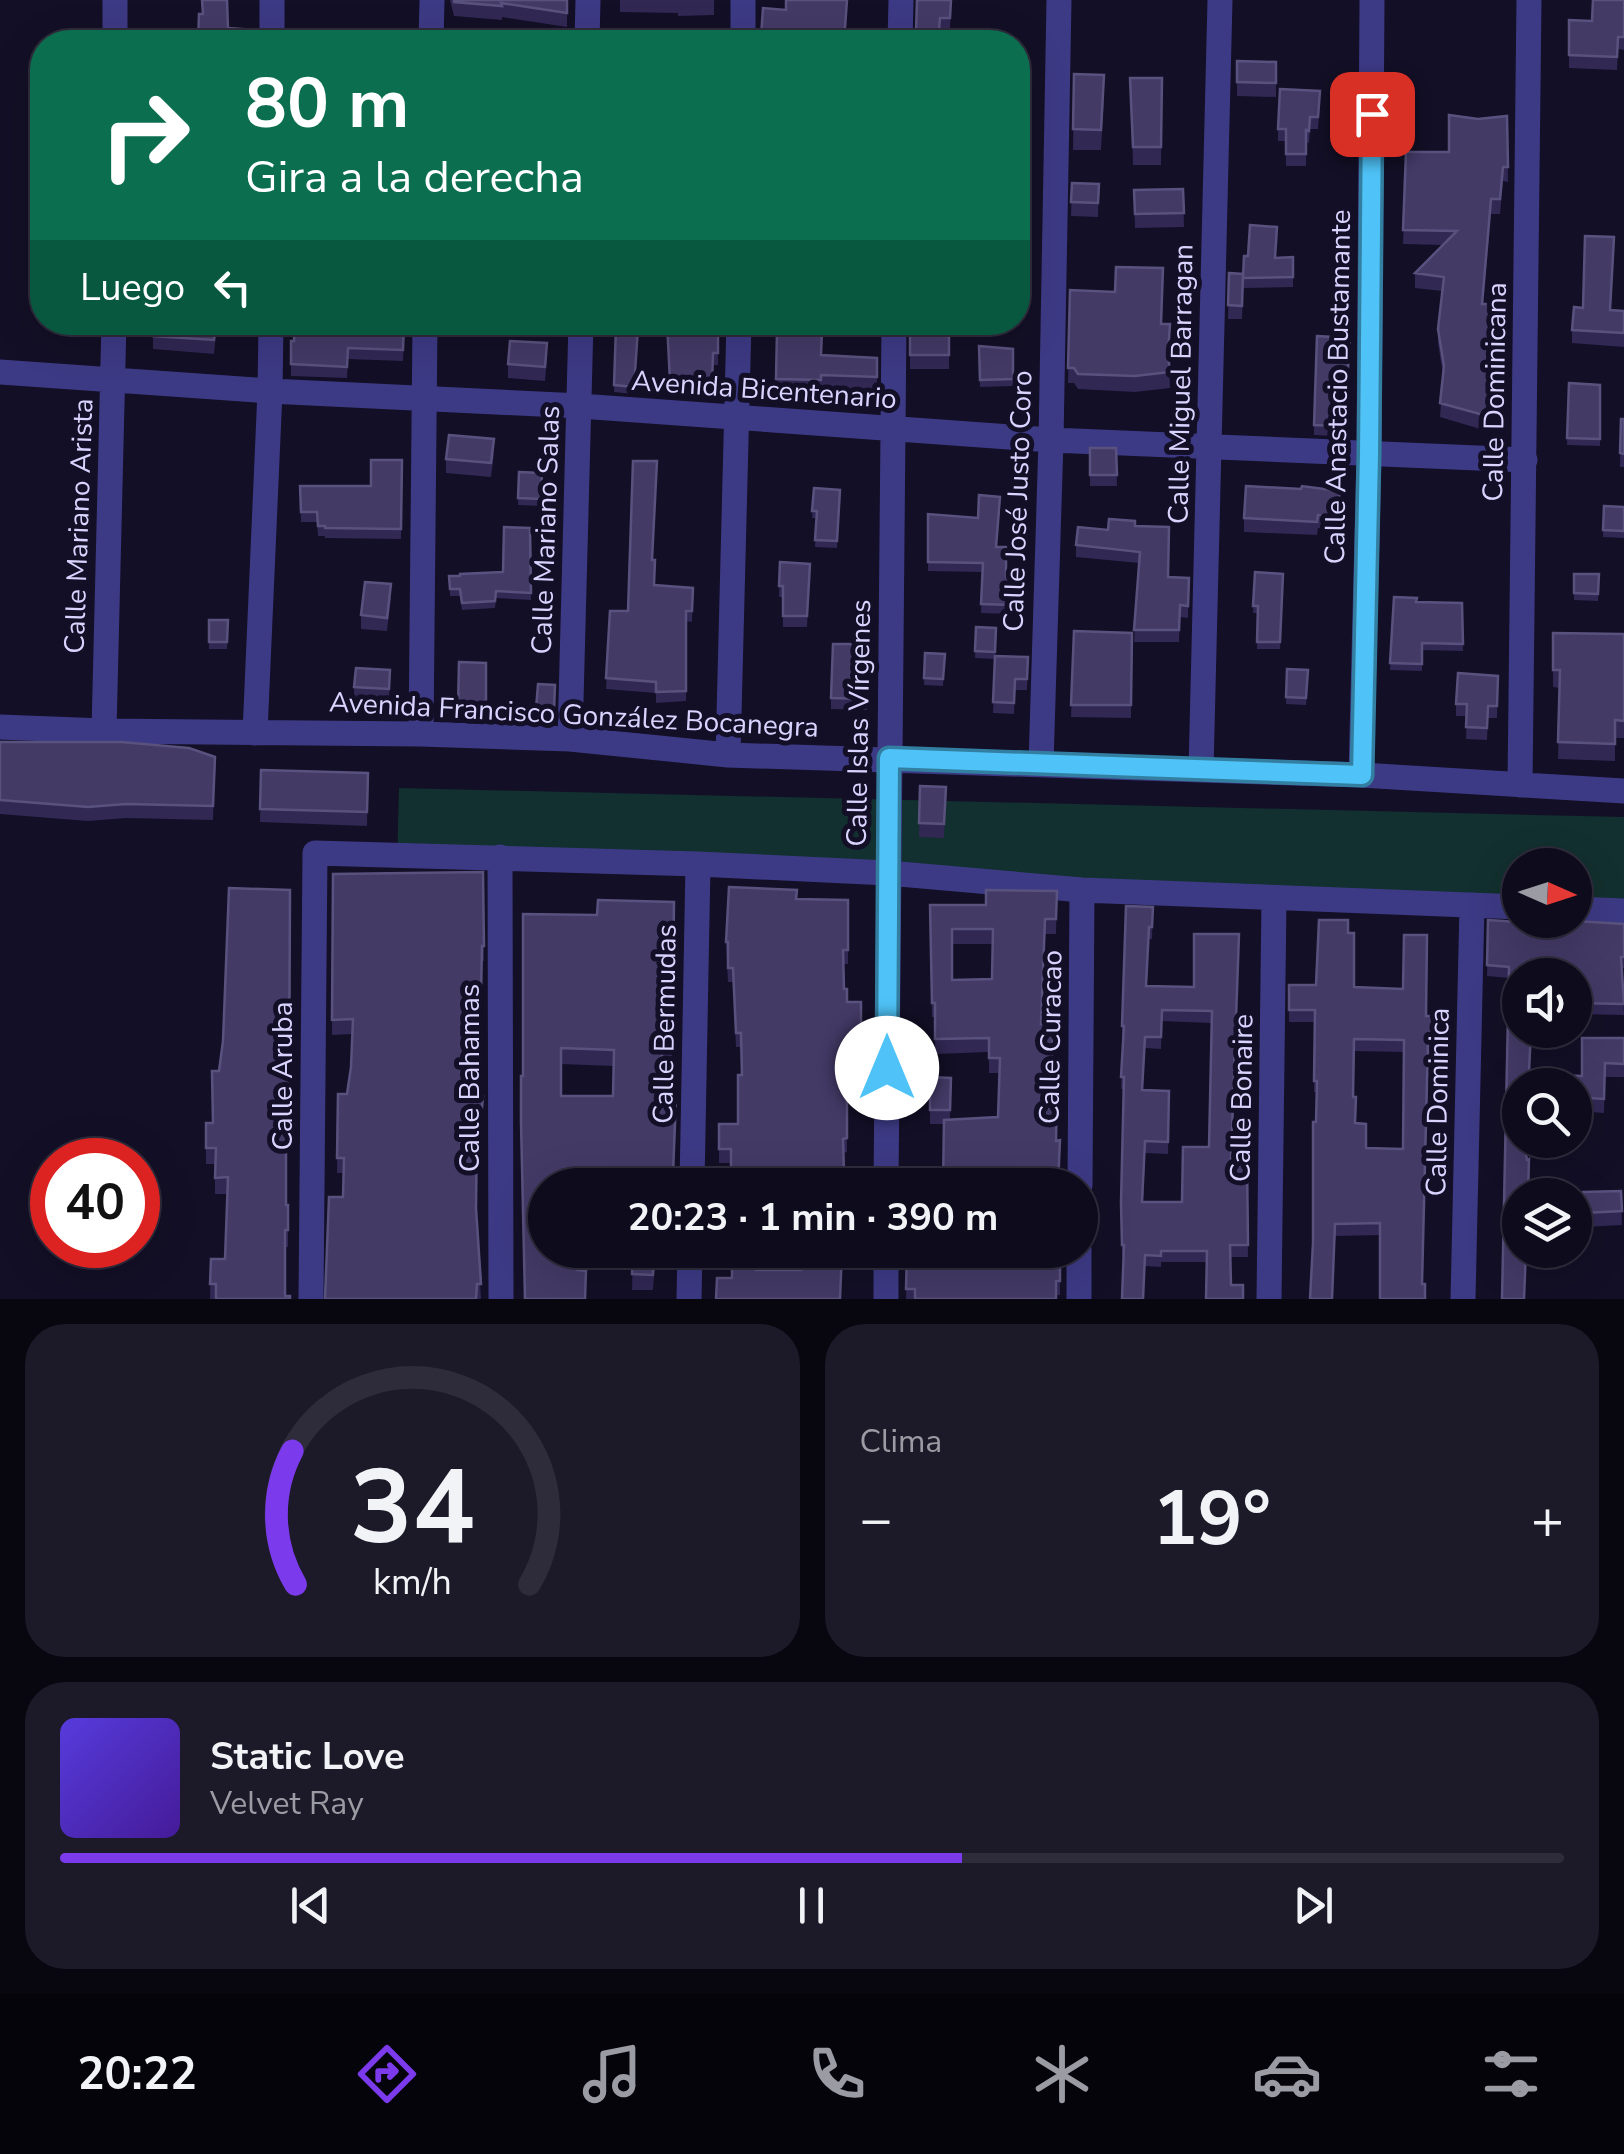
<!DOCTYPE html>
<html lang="es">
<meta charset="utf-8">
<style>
:root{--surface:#0e0b1c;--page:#1c1929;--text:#f1f3f6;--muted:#9b9ba3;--line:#2e2b3b;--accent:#7c3aed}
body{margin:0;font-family:"Nunito Sans",sans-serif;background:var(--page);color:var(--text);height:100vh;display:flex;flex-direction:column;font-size:38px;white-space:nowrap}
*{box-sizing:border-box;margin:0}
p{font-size:32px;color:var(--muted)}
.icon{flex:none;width:55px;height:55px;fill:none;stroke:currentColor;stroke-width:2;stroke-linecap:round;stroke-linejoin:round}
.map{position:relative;height:1299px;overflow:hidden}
.panel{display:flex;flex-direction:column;gap:25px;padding:25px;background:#08060f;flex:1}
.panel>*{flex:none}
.banner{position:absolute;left:30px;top:30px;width:1000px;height:305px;border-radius:40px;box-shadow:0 10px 40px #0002,0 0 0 2px var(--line);background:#0b6e4f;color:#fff;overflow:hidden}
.needle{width:65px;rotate:93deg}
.buttons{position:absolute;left:1502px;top:848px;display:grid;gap:20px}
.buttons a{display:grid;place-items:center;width:90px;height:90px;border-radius:50%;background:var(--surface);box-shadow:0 10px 40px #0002,0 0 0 2px var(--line);font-size:50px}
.speed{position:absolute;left:30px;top:1138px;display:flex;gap:20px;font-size:50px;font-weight:700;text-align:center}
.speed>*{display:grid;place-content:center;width:130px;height:130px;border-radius:50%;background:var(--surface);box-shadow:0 10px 40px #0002,0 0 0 2px var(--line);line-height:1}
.speed .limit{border:15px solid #d22;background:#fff;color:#111}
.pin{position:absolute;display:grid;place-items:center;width:85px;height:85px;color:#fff;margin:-42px;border-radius:20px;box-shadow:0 5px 15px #0006}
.me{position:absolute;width:110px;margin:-55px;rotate:0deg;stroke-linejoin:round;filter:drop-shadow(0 0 8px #0008)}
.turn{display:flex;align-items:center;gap:35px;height:210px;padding:0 50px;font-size:45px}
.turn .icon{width:130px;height:130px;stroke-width:2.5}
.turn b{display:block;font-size:70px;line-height:85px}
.then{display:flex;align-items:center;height:95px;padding:0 50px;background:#0003;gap:20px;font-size:38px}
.big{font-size:75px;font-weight:700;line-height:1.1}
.panel .card{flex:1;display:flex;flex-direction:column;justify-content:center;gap:15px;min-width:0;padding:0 35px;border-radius:40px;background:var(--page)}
.panel .dial{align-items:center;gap:0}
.dial svg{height:260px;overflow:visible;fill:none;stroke:var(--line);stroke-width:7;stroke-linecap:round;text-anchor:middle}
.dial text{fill:var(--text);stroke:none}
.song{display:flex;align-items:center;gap:30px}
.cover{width:120px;height:120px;border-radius:15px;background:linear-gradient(135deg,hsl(250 70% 55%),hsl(260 70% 35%))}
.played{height:10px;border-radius:5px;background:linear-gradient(90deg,var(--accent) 60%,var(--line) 60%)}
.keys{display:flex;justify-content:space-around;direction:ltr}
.heat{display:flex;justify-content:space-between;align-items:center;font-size:55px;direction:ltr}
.panel .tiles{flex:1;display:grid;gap:25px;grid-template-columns:1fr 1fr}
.card:last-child{grid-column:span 2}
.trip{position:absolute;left:528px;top:1168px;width:570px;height:100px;border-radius:50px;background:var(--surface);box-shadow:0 10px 40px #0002,0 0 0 2px var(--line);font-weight:700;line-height:100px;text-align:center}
.tab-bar{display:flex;height:160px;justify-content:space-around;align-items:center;background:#06040b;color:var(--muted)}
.tab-bar .icon{width:70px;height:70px}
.tab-bar .current{color:var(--accent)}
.tab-bar b{font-size:45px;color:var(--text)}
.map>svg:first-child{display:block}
.green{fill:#12302f}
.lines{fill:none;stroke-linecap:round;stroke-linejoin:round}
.minor{stroke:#3d3a85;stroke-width:25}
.wall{fill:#312854;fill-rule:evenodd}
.shaded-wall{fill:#1d163a}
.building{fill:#433a66;stroke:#5a527e;stroke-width:2.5;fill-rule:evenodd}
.route-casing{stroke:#337fa1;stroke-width:25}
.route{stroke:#4fc3f7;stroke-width:18}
.labels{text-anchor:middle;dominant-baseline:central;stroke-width:10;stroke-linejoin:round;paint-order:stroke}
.street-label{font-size:28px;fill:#d9d4ff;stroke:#130f26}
</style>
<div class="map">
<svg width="1624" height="1299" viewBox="0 0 1624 1299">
<rect width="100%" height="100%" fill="#130f26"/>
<path class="green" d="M399,788L1624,817V910L1575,908V865H1520V906L397,865Z"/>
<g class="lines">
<path class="minor" d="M115,42V0
M272,42V0
M431,42L432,0
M587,42L588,0
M743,42V0
M900,42L901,0
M0,372L270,391L580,406L1051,440L1525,460
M0,727L104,731L421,734L570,739L728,755L1361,775L1624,791
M104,731L114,322
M255,733L270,391L271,322
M421,734L425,322
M570,739L581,322
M728,755L739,322
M1041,764L1051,440L1059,0
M1201,770L1220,0
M1361,775L1369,455L1372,0
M1520,785L1529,0
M500,857L501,1299
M1575,909L1624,911
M692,1185L698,864
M886,1185L894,322
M1080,1185L1082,890
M311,1299L315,853L698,864L888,873L1082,890L1520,907
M689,1299L690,1250
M886,1299V1250
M1079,1299V1250
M1269,1299L1274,898
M1463,1299L1472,905"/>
</g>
<path class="wall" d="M450,0H567V27L502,17V20L454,16Z
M620,0H714V15L678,16V13L620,12Z
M951,0L950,30H940L910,42Z
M1624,0V50L1618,49L1617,70L1569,68V20L1592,21Z
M763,8L844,42H761Z
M1237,61L1276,62V97L1237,96Z
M1074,74L1104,95L1101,150H1073Z
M1130,78H1162L1161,165H1133Z
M1320,103L1318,129H1310L1309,143L1306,142V166H1286V141H1278V129Z
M1507,116L1508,182L1503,181L1500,214H1491L1483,304L1489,357L1501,373L1487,431L1440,417L1443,375L1438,343V329L1442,291L1415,288V273L1443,245L1403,244L1406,152H1449L1478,119Z
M1072,183L1099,184L1098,217L1071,216Z
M1183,189L1184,227L1135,228L1134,190Z
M1293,257V287L1243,288L1242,319H1228L1229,273L1243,274L1276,258Z
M1070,290L1161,324L1169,359L1170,388L1135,392L1078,389L1074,383H1068Z
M1611,310L1624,311V347L1572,343V330Z
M217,322L214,354L153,349V336Z
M405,322L403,361L348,359L347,378L291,376V341Z
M667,322H718V365H713L712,399L689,398V393L670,394Z
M616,326L638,328L634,394L614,392Z
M777,330L821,355L877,358V391L821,388V393H776Z
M910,335L949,336V369H910Z
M979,346L1013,349V386L980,387Z
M1350,347L1345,423H1337V436L1314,435V425Z
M547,357L545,381L508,378V364Z
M1569,383L1600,385V446L1567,445Z
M1621,419H1624V467H1620Z
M1090,448H1116L1117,486H1090Z
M494,453L491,477L446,473V459Z
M402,460L401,539L325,538V536H318L317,522H301L300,486H371Z
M519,472L542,473L541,506L518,505Z
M814,488L840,490L837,548L815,547L816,518H812Z
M1340,505L1337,531L1318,528L1317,535L1244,532V518Z
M1000,506L997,547L1006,576H1013L1011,614L981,613L983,572L928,571V514L978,518Z
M1604,506L1624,507V538L1603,537Z
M1135,526L1169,577L1189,578L1188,618L1180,617L1179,642H1134L1139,563L1076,557V545L1108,530Z
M530,528L531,600L496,598L495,608L462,610L460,596H450L449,576L503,572Z
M653,560L654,585L693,588L692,622L686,621V701L656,703V693L606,689L610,611H628Z
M780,562L810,564L807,627H783V597H779Z
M1255,572L1283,574L1280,649H1257L1258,613H1253Z
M1574,574H1599L1598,601L1574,600Z
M1394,597L1416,602L1462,603L1463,651L1422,650V671L1390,670Z
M391,598L387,631L361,629V615Z
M209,620H228L227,649H209Z
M976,627L996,628L995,659L975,658Z
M1074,631L1132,633L1131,718L1071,717Z
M1553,633L1624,634V738H1615V761L1558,759L1560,688L1553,687Z
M866,644L867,710L831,709V698Z
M925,653L945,654L943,686L924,685Z
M995,656L1028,657L1027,690H1015L1014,714L993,713Z
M459,662L486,663V718H458Z
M1287,669L1308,670L1306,705L1286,704Z
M390,670L389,703L354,701V687Z
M1498,676L1497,718H1488L1487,740L1466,739L1467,716H1456V704Z
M538,684L555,685L554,717L536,716Z
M0,742L215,757L213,820L126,818L88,821L0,814Z
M261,770L368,773L367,826L260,822Z
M920,786L946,787L944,838L919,837Z
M483,872L484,961H482L479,1096L483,1112L481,1135H477L476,1211L481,1299H325L343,1197L344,1173H337L338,1094H347L351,1067L352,1034L332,1035L333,874Z
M1057,891L1056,934H1045L1042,1024L1052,1061L1058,1185L943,1124H930V1077L951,1078L950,1120L998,1117L1000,1073H989V1052L935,1054V1017H932L930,905H986ZM952,944H993L992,979L952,980Z
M797,899L848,900V964H843L844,989L847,1002H861V1054H847V1152L843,1153L844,1185H731V1163H719V1124H738L742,1075L741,1047H736L733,982H728L726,942Z
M598,900L674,902L672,1066H662L661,1098H676L674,1174H677L678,1185H545V1250H577V1270L586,1271V1299H525L521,1138V1076H523V914L597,915ZM561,1064L614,1066L613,1096H561Z
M1153,907L1152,939H1149L1146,986L1194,987L1239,934L1231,1159H1247L1248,1257H1230L1231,1285L1243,1299L1207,1262H1161V1267L1145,1266L1122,1256L1121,1214L1123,1089H1121L1123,1038H1122V1026ZM1162,1021L1211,1023L1209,1147L1182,1202H1143L1145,1153L1168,1154L1169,1091L1143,1090L1145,1048L1161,1049Z
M1488,920L1550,924H1624V968H1622L1624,1015L1575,1014V975H1520L1529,1074L1534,1085L1527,1158L1509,978L1487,976Z
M1348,933L1354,987L1426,1016L1440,1028L1439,1053H1428L1422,1284L1425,1299L1380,1235L1335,1236L1313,1245L1317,1092H1314L1315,1022H1289V985H1316ZM1354,1051L1404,1052L1403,1149L1366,1148L1356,1123L1353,1097Z
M1624,1038V1077H1605L1604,1113L1590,1112L1589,1127L1575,1126V1085L1582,1076Z
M206,1123L289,1126L286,1156V1205H288V1247H285V1296L290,1299H210L211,1259H225L228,1194H215V1164H206Z
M1621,1191L1622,1225L1584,1227L1583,1192Z
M633,1250H656L653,1290H632Z
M907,1250H1060V1295H1056V1299H906Z"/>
<path class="shaded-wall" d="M1491,199V214L1482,319V304Z
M1501,358V373L1487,431V416Z"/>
<path class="building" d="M202,0H227L228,28L256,30V42H198L199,14H203Z
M454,0H567V13L501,3L502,6L454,2Z
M786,0H847L844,42H802V40L761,37L763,8L786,10Z
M917,0H951L950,18H940L938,42H910L916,31Z
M1593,0H1624V37H1618L1617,57L1569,55V20L1592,21Z
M1237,61L1276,62V83L1237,82Z
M1074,74L1104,75L1101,130L1073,129Z
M1130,78H1162L1161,147H1133Z
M1280,89L1320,91L1318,117H1310L1309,131L1306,130V154H1286V129H1278Z
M1449,115L1478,119L1507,116L1508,167H1503L1500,199H1491L1482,304H1490L1488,357L1501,358L1487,416L1440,403L1444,366L1438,329L1444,277L1415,273L1457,231L1403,230L1406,152H1449Z
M1072,183L1099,184L1098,203L1071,202Z
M1183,189L1184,213L1135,214L1134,190Z
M1250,225L1277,227L1275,258L1293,257V277L1243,278L1244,256H1248Z
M1585,236L1614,237L1610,310L1624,311V333L1572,330L1574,307L1583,308Z
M1116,267L1163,268L1161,324H1170L1168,354L1170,372L1135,376L1078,374L1074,368H1068L1070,290L1115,292Z
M1229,273L1243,274L1242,306L1228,305Z
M154,322H216L214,340L153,336Z
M295,322H404L403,350L348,348L347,367L291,364V341H294Z
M667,322H718V353H713L712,387L689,385V380L670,382Z
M616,326L638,328L634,387L614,385Z
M777,330H822L821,355L877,358V377L821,375V380L776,379Z
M910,335L949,336V355H910Z
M1317,336L1350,338L1345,413H1337V426L1314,425Z
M510,341L547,343L545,367L508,364Z
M979,346L1013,349V379L980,380Z
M1569,383L1600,385V439L1567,438Z
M1621,419H1624V454L1620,453Z
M449,435L494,439L491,463L446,459Z
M1090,448H1116L1117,475H1090Z
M371,460H402L401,529L325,528V526H318L317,512H301L300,486H371Z
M633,461H657L652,560H655L654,585L693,588L692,611H686V691L656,692V682L606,678L610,611H628Z
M519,472L542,473L541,499L518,498Z
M1246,486L1301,489L1302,486L1340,491L1337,517L1318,515L1317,522L1244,518Z
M814,488L840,490L837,541L815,540L817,511H812Z
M979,495L1000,497L996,547H1006V576H1013L1011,605L981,604L983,563L928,562V514L978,518Z
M1604,506L1624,507V531L1603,530Z
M1109,519L1135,521V526L1169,527L1168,577L1189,578L1188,606L1180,605L1179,630H1134L1140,552L1076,545L1078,527L1108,530Z
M504,527L530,528L531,593L496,591L495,601L462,603L460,589H450L449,576H460V574L503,572Z
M780,562L810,564L807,616H783V586H779Z
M1255,572L1283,574L1280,642H1257L1258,606H1253Z
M1574,574H1599L1598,594L1574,593Z
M365,582L391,584L387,618L361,615Z
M1394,597L1417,598L1416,602L1462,603L1463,644L1422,643V664L1390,663Z
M209,620H228L227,642H209Z
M976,627L996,628L995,652L975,651Z
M1074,631L1132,633L1131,705H1071Z
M1553,633L1624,634V721L1615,720V744L1558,742L1560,670H1553Z
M833,644H866L867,699L831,698Z
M925,653L945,654L943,679L924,678Z
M995,656L1028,657L1027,679H1015L1014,703L993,702Z
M459,662L486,663V707H458Z
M356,668L390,670L389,689L354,687Z
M1287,669L1308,670L1306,698L1286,697Z
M1458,673L1498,676L1497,706H1488L1487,728L1466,727L1467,704H1456Z
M538,684L555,685L554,710L536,709Z
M0,742H121L189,748L215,757L213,806L126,804L88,807L0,800Z
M261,770L368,773L367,812L260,809Z
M920,786L946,787L944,824L919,823Z
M483,872L484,946H482L479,1096H483L481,1120H477L476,1208L481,1284H477L476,1299H325L329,1197H343L344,1158H337L338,1094H347L351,1067L353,1019L332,1020L333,874Z
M729,887L797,890L796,899L848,900V950H843L844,989H847V1002H861V1039H847V1138L843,1139L844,1172L786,1177V1185H731V1149H719V1124H738V1075H742L741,1033H736L733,968H728V942H726Z
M229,888L290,890L289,1110L286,1140V1205H288V1230H285V1296H290V1299H216V1284H210L211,1259H225L228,1177L215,1178L216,1148H206V1123H213L212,1071H219L223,1041Z
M986,890L1057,891L1056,919H1045L1041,1024L1053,1023L1052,1061H1055V1085H1057L1056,1141L1060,1140L1058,1185H943L944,1120L998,1117L1000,1058H989V1038L935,1039V1003H932L930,905H986ZM952,929H993L992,979L952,980Z
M598,900L674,902L672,1050H662L661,1098H676L673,1174H677L678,1185H545V1250H577V1270L586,1271L585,1299H525L521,1122V1076H523V914L597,915ZM561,1048L614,1050L613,1096H561Z
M1126,906L1153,907L1152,927H1149L1146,986L1194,987V934H1239L1231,1159H1247L1248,1245H1230L1231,1285H1243V1299H1206L1207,1251H1161V1256L1145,1255L1143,1299H1122L1124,1245H1122L1121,1203L1124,1077H1121L1124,1026H1122ZM1162,1010L1212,1011L1209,1147H1183L1182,1202H1142L1145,1141L1168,1142L1169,1091L1142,1090L1145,1037H1161Z
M1319,920H1348V933H1354V987L1403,989L1404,935H1427L1426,1016H1440L1439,1041H1428L1422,1284H1425V1299H1380V1223L1335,1224L1332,1299H1310L1313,1243V1122H1316L1317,1081H1314L1315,1010H1289V985H1316ZM1354,1039L1404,1040L1403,1149L1366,1148V1124L1355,1123L1356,1097H1353Z
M1488,920L1550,924V920H1558L1624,924V957H1621L1624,1004L1575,1003V975H1520V1030H1531L1529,1072L1530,1077H1534L1533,1085H1520V1140H1528L1526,1154L1527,1160L1529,1159L1528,1195H1520V1250H1526L1524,1299H1502L1509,967L1487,965Z
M1582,1038H1624V1064L1605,1063L1604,1099L1590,1098L1589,1113L1575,1112V1085H1558V1075L1582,1076Z
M930,1077L951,1078L950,1110H930Z
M1621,1191L1622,1211L1584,1213L1583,1192Z
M633,1250H654L653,1275L632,1274Z
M732,1250H756V1270H801V1250H842L840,1299H716L717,1278H732Z
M907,1250H1060V1281H1056V1299H915V1289H906Z"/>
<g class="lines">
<g class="route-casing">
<path id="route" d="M887,1068L889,758L1362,775L1369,455L1372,114"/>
</g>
<use href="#route" class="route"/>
</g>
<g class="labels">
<g class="street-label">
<text transform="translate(1181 384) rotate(-89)">Calle Miguel Barragan</text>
<text transform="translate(1338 387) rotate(-89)">Calle Anastacio Bustamante</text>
<text transform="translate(764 390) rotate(4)">Avenida Bicentenario</text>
<text transform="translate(1495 392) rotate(-89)">Calle Dominicana</text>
<text transform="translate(1018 501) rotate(-88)">Calle José Justo Coro</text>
<text transform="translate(79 526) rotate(-88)">Calle Mariano Arista</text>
<text transform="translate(546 530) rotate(-88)">Calle Mariano Salas</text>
<text transform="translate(574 715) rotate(3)">Avenida Francisco González Bocanegra</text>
<text transform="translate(859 723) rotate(-89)">Calle Islas Vírgenes</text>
<text transform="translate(665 1024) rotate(-89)">Calle Bermudas</text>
<text transform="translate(1051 1037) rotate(-89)">Calle Curacao</text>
<text transform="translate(283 1076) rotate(-90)">Calle Aruba</text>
<text transform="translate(470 1078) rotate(-90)">Calle Bahamas</text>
<text transform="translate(1242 1098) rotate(-89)">Calle Bonaire</text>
<text transform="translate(1438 1102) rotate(-89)">Calle Dominica</text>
</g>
</g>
</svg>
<div class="buttons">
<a><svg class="needle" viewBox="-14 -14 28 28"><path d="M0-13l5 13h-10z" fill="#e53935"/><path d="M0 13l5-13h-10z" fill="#9b9ba3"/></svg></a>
<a><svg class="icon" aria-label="sound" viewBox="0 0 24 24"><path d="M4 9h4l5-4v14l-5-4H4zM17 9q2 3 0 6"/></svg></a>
<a><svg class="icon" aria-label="search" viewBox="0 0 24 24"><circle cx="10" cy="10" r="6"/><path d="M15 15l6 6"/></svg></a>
<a><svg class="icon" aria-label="layers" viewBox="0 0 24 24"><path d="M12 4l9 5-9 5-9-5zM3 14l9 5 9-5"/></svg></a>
</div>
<div class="speed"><div class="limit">40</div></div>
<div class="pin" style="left:1372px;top:114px;background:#d93025"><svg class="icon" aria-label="arrive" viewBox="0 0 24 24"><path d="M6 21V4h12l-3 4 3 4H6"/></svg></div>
<svg class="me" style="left:887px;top:1068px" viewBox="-20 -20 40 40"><circle r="19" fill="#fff"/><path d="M0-13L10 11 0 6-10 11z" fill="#4fc3f7"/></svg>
<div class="trip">20:23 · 1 min · 390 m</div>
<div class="banner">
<div class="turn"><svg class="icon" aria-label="right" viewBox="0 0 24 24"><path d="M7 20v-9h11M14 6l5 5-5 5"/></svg><div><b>80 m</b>Gira a la derecha</div></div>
<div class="then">Luego<svg class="icon" aria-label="left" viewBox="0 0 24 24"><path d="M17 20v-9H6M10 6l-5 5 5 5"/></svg></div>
</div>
</div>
<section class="panel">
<div class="tiles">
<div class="card dial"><svg viewBox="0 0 100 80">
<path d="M14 69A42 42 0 1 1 86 69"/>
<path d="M14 69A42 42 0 0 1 13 28" stroke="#7c3aed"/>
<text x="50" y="56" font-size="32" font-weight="700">34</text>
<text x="50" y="72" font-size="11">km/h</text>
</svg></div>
<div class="card"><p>Clima</p>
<div class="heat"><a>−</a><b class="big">19°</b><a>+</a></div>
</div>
<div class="card">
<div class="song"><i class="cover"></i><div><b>Static Love</b><p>Velvet Ray</p></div></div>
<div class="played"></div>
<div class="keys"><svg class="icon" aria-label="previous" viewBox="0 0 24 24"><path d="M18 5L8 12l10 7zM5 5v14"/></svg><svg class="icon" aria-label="pause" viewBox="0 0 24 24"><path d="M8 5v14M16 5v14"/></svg><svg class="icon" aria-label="next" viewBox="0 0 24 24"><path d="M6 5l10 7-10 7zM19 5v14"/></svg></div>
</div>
</div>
</section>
<nav class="tab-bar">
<b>20:22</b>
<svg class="icon current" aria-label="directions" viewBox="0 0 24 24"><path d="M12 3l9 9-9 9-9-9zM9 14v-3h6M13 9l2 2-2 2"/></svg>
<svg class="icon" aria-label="music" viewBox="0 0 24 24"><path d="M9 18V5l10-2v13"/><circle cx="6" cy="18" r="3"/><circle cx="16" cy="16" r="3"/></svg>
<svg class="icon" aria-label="phone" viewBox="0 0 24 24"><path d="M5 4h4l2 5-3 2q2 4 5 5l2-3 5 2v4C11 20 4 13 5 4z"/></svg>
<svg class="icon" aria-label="climate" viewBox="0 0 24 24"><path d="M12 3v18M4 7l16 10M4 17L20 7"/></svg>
<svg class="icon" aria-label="car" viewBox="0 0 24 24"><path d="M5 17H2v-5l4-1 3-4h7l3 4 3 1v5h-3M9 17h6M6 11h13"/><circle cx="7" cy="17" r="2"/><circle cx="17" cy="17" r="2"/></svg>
<svg class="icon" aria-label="filters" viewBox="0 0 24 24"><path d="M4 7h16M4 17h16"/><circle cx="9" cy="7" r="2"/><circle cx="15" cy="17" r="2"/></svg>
</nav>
